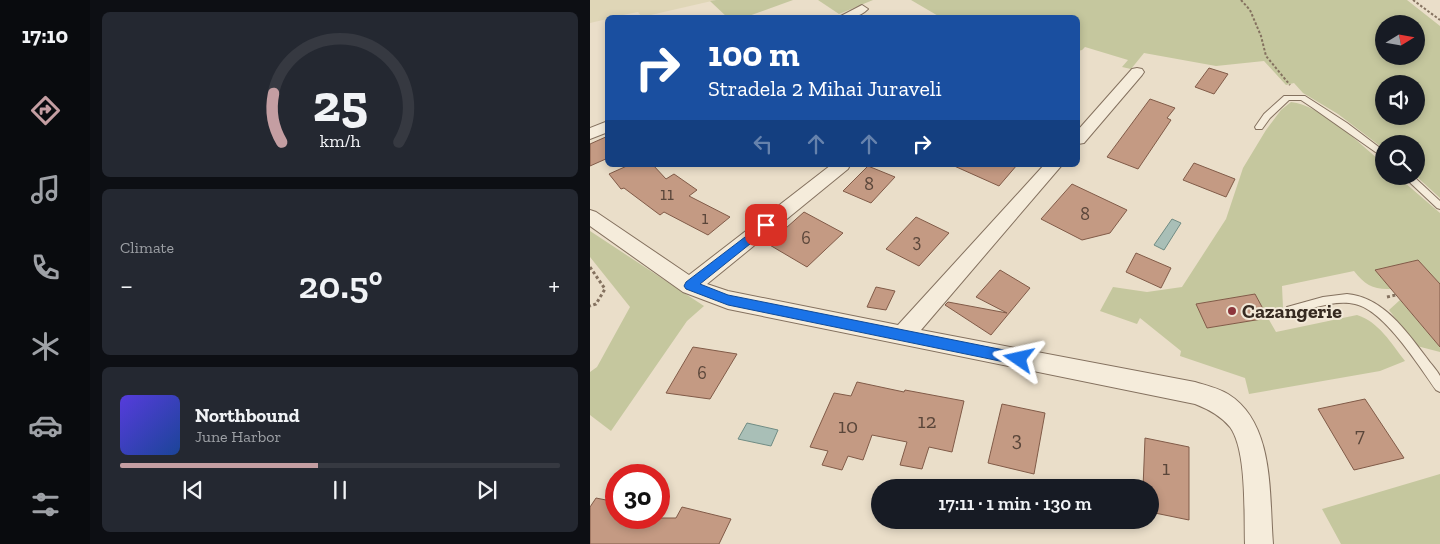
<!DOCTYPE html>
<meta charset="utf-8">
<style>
:root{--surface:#171b24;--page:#242831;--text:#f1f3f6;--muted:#9ea1a6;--line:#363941;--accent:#c49ea2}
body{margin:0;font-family:"Zilla Slab",serif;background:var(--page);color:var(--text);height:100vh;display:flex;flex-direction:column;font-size:19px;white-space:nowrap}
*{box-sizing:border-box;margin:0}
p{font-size:16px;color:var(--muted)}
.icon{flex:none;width:28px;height:28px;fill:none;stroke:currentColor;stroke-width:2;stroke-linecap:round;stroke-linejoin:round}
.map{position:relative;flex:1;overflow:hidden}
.details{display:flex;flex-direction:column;gap:12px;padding:12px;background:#0d0f14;width:500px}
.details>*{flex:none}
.banner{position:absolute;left:15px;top:15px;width:475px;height:152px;border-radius:8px;box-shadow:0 2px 8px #0003;background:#1a4fa0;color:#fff;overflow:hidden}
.needle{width:32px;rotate:79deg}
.buttons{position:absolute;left:785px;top:15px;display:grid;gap:10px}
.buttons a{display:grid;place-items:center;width:50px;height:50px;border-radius:50%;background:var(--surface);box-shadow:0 2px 8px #0003;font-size:25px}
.speed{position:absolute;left:15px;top:464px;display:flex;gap:10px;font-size:25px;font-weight:700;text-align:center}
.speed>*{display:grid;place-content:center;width:65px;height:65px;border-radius:50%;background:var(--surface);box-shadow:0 2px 8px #0003;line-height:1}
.speed .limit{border:8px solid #d22;background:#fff;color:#111}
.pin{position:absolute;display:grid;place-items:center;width:42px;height:42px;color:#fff;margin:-21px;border-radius:10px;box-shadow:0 2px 8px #0006}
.me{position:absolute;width:55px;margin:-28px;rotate:281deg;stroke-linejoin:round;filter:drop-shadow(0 0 4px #0008)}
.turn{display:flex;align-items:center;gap:18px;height:105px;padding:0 20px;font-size:22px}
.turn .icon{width:65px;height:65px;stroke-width:2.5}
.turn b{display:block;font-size:35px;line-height:42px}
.lanes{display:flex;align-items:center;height:48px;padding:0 20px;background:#0003;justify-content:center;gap:25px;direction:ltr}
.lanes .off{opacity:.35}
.big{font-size:38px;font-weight:600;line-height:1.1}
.details .widget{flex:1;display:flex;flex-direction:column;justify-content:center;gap:8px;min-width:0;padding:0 18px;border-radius:8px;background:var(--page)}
.details .dial{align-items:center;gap:0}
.dial svg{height:130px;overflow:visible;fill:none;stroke:var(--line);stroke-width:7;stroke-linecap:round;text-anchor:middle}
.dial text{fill:var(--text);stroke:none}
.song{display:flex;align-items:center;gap:15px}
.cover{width:60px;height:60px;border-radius:8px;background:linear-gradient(135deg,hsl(250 70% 55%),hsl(220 70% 35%))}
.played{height:5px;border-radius:2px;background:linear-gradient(90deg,var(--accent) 45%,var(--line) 45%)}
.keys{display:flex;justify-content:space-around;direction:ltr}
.heat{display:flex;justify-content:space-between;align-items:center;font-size:28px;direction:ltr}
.trip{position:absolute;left:281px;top:479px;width:288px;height:50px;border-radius:25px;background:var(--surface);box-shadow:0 2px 8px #0003;font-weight:600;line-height:50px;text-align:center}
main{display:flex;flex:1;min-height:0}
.menu{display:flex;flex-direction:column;width:90px;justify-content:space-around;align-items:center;background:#090b0e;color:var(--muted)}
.menu .icon{width:35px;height:35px}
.menu .on{color:var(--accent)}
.menu b{font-size:22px;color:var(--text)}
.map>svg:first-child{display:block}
.farmland{fill:#dfd6b7}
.green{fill:#c5c79e;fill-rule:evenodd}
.water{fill:#a9bfb7;stroke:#708c84}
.building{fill:#c49a83;stroke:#815b48}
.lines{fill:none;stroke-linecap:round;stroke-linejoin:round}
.service-casing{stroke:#84715f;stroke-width:2}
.minor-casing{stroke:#84715f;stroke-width:2}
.path-far1{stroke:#84715f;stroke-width:2;stroke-dasharray:2.5 2;stroke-linecap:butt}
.path{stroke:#84715f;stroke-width:3;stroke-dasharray:3 2.5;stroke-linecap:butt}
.service{fill:#f5ecdb;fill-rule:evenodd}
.minor{fill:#f5ecdb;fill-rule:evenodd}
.route{fill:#1a73e8;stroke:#114b97}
.poi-dot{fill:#8d363c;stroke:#f2e9d8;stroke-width:2}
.labels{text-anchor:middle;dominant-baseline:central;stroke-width:4;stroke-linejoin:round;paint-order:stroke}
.number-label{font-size:18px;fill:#5a463a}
.poi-label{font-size:20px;font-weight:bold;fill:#362a21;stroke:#f2e9d8;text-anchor:start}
.near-number-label{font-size:21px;fill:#5a463a}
</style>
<main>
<nav class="menu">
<b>17:10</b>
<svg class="icon on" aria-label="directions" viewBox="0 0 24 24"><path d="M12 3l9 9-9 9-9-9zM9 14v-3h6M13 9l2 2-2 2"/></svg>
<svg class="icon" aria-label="music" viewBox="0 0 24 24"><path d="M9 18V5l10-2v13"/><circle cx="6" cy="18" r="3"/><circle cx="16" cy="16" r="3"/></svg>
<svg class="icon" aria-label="phone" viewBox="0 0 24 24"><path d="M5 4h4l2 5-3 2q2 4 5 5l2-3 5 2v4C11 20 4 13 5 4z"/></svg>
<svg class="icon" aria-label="climate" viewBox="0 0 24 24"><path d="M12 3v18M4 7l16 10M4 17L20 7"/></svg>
<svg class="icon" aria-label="car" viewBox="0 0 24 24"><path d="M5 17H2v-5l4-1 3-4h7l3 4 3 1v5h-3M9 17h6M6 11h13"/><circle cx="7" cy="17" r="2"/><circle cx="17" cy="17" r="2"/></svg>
<svg class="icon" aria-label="filters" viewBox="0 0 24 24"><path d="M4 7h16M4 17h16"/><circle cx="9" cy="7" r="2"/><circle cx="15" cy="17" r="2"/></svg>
</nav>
<section class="details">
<div class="widget dial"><svg viewBox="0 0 100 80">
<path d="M14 69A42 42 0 1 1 86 69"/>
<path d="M14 69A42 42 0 0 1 9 39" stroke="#c49ea2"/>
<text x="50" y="56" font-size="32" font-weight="700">25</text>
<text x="50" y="72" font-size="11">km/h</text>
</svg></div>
<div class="widget"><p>Climate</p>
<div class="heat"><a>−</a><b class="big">20.5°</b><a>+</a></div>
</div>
<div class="widget">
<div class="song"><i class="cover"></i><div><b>Northbound</b><p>June Harbor</p></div></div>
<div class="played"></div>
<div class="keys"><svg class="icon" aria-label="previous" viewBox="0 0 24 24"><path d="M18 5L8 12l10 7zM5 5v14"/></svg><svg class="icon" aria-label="pause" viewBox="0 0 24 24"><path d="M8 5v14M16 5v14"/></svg><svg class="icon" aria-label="next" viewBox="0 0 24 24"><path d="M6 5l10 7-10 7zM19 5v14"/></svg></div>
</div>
</section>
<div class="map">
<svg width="850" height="544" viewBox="0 0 850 544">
<rect width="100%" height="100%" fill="#eadec9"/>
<path class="farmland" d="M0,0H126L52,17L48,12L18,18L17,19L0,23Z"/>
<path class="green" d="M126,0H203L156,17L138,18L120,1Z
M228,0H283L249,14Z
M321,0H817L850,26V198L826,176V144H794V149L748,114L713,93L704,83L696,85L674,61L626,66L554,53L541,69L532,67L538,60L495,47L492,50L488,51V18L350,17ZM794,24H826V56H794ZM794,84H826V116H794Z
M701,102C731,105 771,145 794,164V176H807L850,213V284L828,260L786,270L801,289C784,290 775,285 764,271L692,286L693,308L678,318L686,332L767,315C789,322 801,343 815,361L790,371L659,394L655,378L590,356L591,351L550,318L547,324L510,311L523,287L557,292L592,287L636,219L653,168L676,130L691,110ZM665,294L678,318L617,328L606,304Z
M0,231L114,306L97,321L21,431L0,415V372L7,367L40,307L0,257Z
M810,300L850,347V352L827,346L799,310Z
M850,474V544H751L732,509Z"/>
<path class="water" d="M582,219L591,223L574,250L564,245Z
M157,423L188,430L181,446L148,439Z"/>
<path class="building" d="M619,68L638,74L624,94L605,87Z
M560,99L585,108L577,118L581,120L548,169L517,157Z
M18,136V158L0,166V144Z
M604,163L645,179L636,197L593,180Z
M39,165H63L76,179L84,174L107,190L99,196L140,217L118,235L74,212L70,215L34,188L31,189L19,174Z
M362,165H427L409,186Z
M278,166L305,177L281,203L253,191Z
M482,184L537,210L520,233L492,240L451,219Z
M214,212L253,233L217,267L178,244Z
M326,217L359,233L329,266L296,249Z
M546,253L581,268L571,288L536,272Z
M828,260L850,284V347L785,270Z
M410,270L440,288L401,335L355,305L358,302L417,313L386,297Z
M286,287L305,291L296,310L277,307Z
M665,294L678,318L617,328L606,304Z
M103,347L147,354L120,399L76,393Z
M267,382L314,392L315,390L374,401L362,452L339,447L332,469L310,465L317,442L282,435L273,460L258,456L252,470L232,465L238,451L220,447L244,393L261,396Z
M775,399L814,458L764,470L728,409Z
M412,404L455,413L444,474L398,463Z
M555,438L599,447V520L560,512V488H553Z
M6,498L26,502V518H86L92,507L141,519L129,544H0V507Z"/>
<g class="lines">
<g class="service-casing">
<path id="service" d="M694,96H715L757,123L794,151V158L723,108L711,100H699L680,118L672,129H666L665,127L674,114Z
M813,176H823L850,201V209L847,208Z
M757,294C793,297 816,331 836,357C840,363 847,370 850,376C850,380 850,387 850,392L846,390C829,366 794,310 765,304C745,299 720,309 701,315L697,313L696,310L697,307L733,297Z"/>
</g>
<g class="minor-casing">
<path id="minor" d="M272,5L278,9C269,18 259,18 247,18Z
M547,68L552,69L554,72L552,75L494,143L488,144V130L542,69Z
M18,121V132L0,139V128Z
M241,165H260L258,169L117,284L138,291L308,325L454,165H472L331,330L605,382C615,385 628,388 638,394C685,423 679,495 683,544H655C654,514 657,450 640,427C631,416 618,409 605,404L138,309L93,292L0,226V210L6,212L99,275Z"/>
</g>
<path class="path-far1" d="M651,0L660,10L671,36L676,56L700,85
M823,0L850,20"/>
<path class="path" d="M0,267L15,289L6,304L0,306
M797,297L806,295"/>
<use href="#service" class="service"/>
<use href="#minor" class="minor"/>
</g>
<path class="route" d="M176,221L180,223L181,225L180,228L110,284L138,295L429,353L434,355L436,359L434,363L429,365L138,305L96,289L94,286L96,282Z"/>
<circle class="poi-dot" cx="642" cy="311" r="5"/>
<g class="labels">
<g class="number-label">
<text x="279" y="184">8</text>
<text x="77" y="194">11</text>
<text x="495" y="214">8</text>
<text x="115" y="218">1</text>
<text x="216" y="238">6</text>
<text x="327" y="241">3</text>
<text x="112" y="373">6</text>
</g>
<g class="poi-label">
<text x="652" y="311">Cazangerie</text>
</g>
<g class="near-number-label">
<text x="337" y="420">12</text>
<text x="258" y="425">10</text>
<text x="770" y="434">7</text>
<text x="427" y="438">3</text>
<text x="576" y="467">1</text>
</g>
</g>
</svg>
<div class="buttons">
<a><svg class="needle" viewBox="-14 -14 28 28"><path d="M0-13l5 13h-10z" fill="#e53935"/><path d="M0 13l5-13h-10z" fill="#9ea1a6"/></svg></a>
<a><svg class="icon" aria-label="sound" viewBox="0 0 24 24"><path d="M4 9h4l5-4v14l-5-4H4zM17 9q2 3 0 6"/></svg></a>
<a><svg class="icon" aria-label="search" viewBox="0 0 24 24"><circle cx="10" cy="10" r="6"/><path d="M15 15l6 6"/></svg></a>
</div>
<div class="speed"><div class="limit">30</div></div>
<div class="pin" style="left:176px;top:225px;background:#d93025"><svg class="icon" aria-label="arrive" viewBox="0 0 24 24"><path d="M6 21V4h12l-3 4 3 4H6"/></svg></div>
<svg class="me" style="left:429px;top:359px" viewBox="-20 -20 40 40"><path d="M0-17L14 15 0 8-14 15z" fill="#1a73e8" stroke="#fff" stroke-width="4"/></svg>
<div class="trip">17:11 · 1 min · 130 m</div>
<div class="banner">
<div class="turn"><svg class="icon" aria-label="right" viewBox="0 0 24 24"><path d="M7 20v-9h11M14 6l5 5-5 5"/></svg><div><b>100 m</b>Stradela 2 Mihai Juraveli</div></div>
<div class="lanes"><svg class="icon off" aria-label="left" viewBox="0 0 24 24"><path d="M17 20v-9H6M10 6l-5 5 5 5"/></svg><svg class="icon off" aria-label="ahead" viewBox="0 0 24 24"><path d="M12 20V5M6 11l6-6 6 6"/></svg><svg class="icon off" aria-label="ahead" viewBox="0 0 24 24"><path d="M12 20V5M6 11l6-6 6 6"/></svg><svg class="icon" aria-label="right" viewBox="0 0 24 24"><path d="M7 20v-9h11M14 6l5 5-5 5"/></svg></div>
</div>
</div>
</main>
